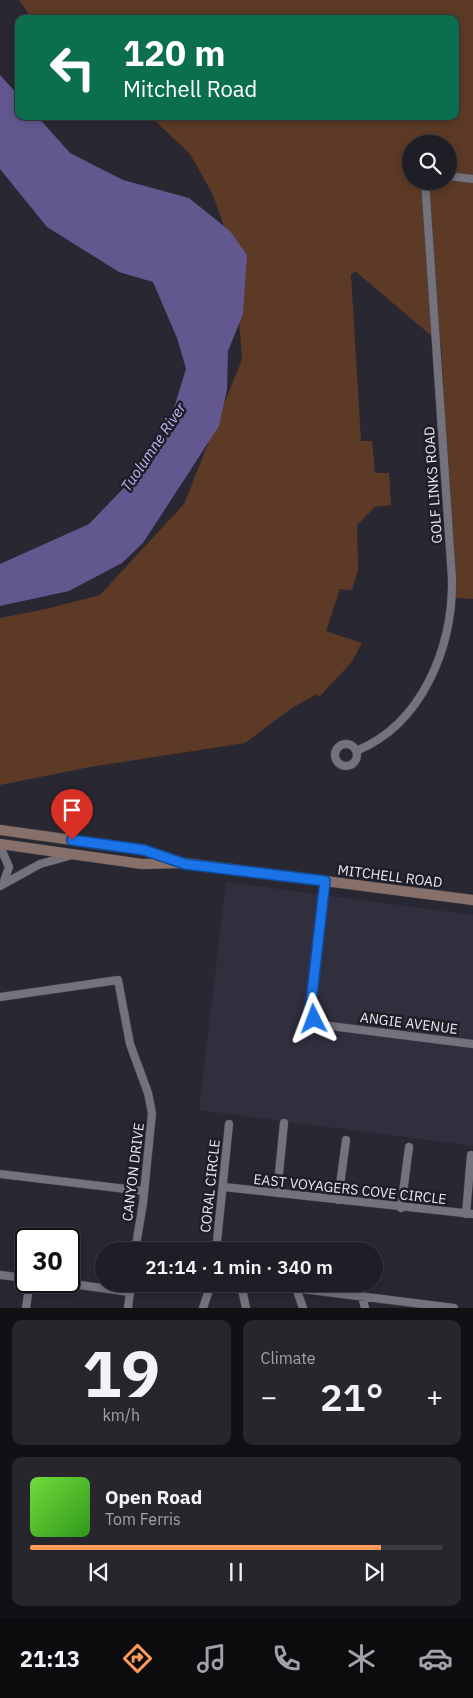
<!DOCTYPE html>
<meta charset="utf-8">
<style>
:root{--surface:#1f1d25;--page:#27262d;--text:#f1f3f6;--muted:#a1a2a7;--line:#3c3b42;--accent:#ff9b5a}
body{margin:0;font-family:"IBM Plex Sans",sans-serif;background:var(--page);color:var(--text);height:100vh;display:flex;flex-direction:column;font-size:19px;white-space:nowrap}
*{box-sizing:border-box;margin:0}
p{font-size:16px;color:var(--muted)}
.icon{flex:none;width:28px;height:28px;fill:none;stroke:currentColor;stroke-width:2;stroke-linecap:round;stroke-linejoin:round}
.map{position:relative;height:1308px;overflow:hidden}
.side{display:flex;flex-direction:column;gap:12px;padding:12px;background:#111014;flex:1}
.side>*{flex:none}
.hud{position:absolute;left:15px;top:15px;width:444px;height:105px;border-radius:10px;box-shadow:0 2px 8px #0003,0 0 0 1px var(--line);background:#0b6e4f;color:#fff;overflow:hidden}
.controls{position:absolute;left:402px;top:135px;display:grid;gap:10px}
.controls a{display:grid;place-items:center;width:55px;height:55px;border-radius:50%;background:var(--surface);box-shadow:0 2px 8px #0003,0 0 0 1px var(--line);font-size:25px}
.speed{position:absolute;left:15px;top:1228px;display:flex;gap:10px;font-size:25px;font-weight:700;text-align:center}
.speed>*{display:grid;place-content:center;width:65px;height:65px;border-radius:50%;background:var(--surface);box-shadow:0 2px 8px #0003,0 0 0 1px var(--line);line-height:1}
.speed .limit{border:2px solid #111;border-radius:8px;background:#fff;color:#111}
.pin{position:absolute;display:grid;place-items:center;width:42px;height:42px;color:#fff;margin:-51px -21px;border-radius:50% 50% 50% 0;rotate:-45deg;box-shadow:0 0 5px #0007}
.pin .icon{rotate:45deg}
.me{position:absolute;width:55px;margin:-28px;rotate:357deg;stroke-linejoin:round;filter:drop-shadow(0 0 4px #0008)}
.turn{display:flex;align-items:center;gap:18px;height:105px;padding:0 25px;font-size:22px}
.turn .icon{width:65px;height:65px;stroke-width:2.5}
.turn b{display:block;font-size:35px;line-height:42px}
.big{font-size:38px;font-weight:600;line-height:1.1}
.side .card{flex:1;display:flex;flex-direction:column;justify-content:center;gap:8px;min-width:0;padding:0 18px;border-radius:10px;background:var(--page)}
.side .dial{align-items:center;gap:0}
.dial b{font-size:65px;line-height:1}
.song{display:flex;align-items:center;gap:15px}
.cover{width:60px;height:60px;border-radius:8px;background:linear-gradient(135deg,hsl(100 70% 55%),hsl(110 70% 35%))}
.played{height:5px;border-radius:2px;background:linear-gradient(90deg,var(--accent) 85%,var(--line) 85%)}
.keys{display:flex;justify-content:space-around;direction:ltr}
.heat{display:flex;justify-content:space-between;align-items:center;font-size:28px;direction:ltr}
.side .tiles{flex:1;display:grid;gap:12px;grid-template-columns:1fr 1fr}
.card:last-child{grid-column:span 2}
.trip{position:absolute;left:95px;top:1242px;width:288px;height:50px;border-radius:25px;background:var(--surface);box-shadow:0 2px 8px #0003,0 0 0 1px var(--line);font-weight:600;line-height:50px;text-align:center}
.menu{display:flex;height:80px;justify-content:space-around;align-items:center;background:#0c0c0f;color:var(--muted)}
.menu .icon{width:35px;height:35px}
.menu .on{color:var(--accent)}
.menu b{font-size:22px;color:var(--text)}
.map>svg:first-child{display:block}
.built{fill:#312f3e}
.green{fill:#5c3a25;fill-rule:evenodd}
.water{fill:#62578f}
.lines{fill:none;stroke-linecap:round;stroke-linejoin:round}
.street-casing{stroke:#45444c;stroke-width:9}
.secondary-casing{stroke:#45444c;stroke-width:11}
.street{stroke:#74727d;stroke-width:8}
.secondary{stroke:#88706a;stroke-width:10}
.route-casing{stroke:#114b97;stroke-width:12}
.route{stroke:#1a73e8;stroke-width:9}
.labels{text-anchor:middle;dominant-baseline:central;stroke-width:5;stroke-linejoin:round;paint-order:stroke}
.street-label{font-size:14px;fill:#e8e7ee;stroke:#1f1e27}
.water-label{font-size:15px;font-style:italic;fill:#c1b5f9;stroke:#1f1e27}
</style>
<div class="map">
<svg width="473" height="1308" viewBox="0 0 473 1308">
<rect width="100%" height="100%" fill="#292731"/>
<path class="built" d="M226,882L473,915V1146L199,1110Z"/>
<path class="green" d="M19,0H473V599L455,598L441,344L355,271L351,275L361,441H372L375,473H389L391,505L375,507L357,525L358,570L352,590L340,589L326,631L362,643L351,663L319,697L317,694L292,708L245,743L90,767L0,785V618L46,609L100,595L184,504L242,359L234,254L213,195L190,154L150,116H455V19H32ZM411,144H449V181H411Z"/>
<path class="water" d="M0,75L19,96V116H37L70,153L123,180L189,198L230,231L247,255L243,314L228,351L227,390L219,426L143,543L122,563L69,591L0,606V564L89,524L140,471L167,431L186,369L177,338L153,282L119,272L47,227L0,169Z"/>
<g class="lines">
<g class="street-casing">
<path id="street" d="M449,176L473,179
M335 755a11 11 0 1 1 22 0a11 11 0 1 1-22 0Z
M356,751C423,724 453,646 452,579L425,181
M0,846L9,867L3,884
M325,881L311,1011L314,1019L322,1025L473,1044
M0,886L40,864L69,856
M0,997L118,980L130,1044L148,1093L152,1113L143,1203L135,1251
M0,1174L143,1191
M224,1187L473,1214
M277,1193L284,1123
M338,1200L346,1140
M401,1208L409,1147
M466,1214L471,1155
M216,1251L229,1124
M0,1275L26,1278
M51,1281L130,1292
M241,1284L246,1308
M262,1284L454,1308
M296,1288L303,1308
M362,1296L365,1308
M26,1308L30,1281
M128,1308L131,1284
M203,1308L211,1284"/>
</g>
<g class="secondary-casing">
<path id="secondary" d="M0,830L144,850L177,861
M0,844L142,864L185,863L473,900"/>
</g>
<use href="#street" class="street"/>
<use href="#secondary" class="secondary"/>
</g>
<g class="lines">
<g class="route-casing">
<path id="route" d="M72,840L144,850L185,864L325,881L310,1011L314,1019"/>
</g>
<use href="#route" class="route"/>
</g>
<g class="labels">
<g class="street-label">
<text transform="translate(433 485) rotate(-94)">GOLF LINKS ROAD</text>
<text transform="translate(390 876) rotate(7)">MITCHELL ROAD</text>
<text transform="translate(409 1023) rotate(7)">ANGIE AVENUE</text>
<text transform="translate(133 1172) rotate(-83)">CANYON DRIVE</text>
<text transform="translate(210 1186) rotate(-84)">CORAL CIRCLE</text>
<text transform="translate(350 1189) rotate(6)">EAST VOYAGERS COVE CIRCLE</text>
</g>
<g class="water-label">
<text transform="translate(153 447) rotate(-56)">Tuolumne River</text>
</g>
</g>
</svg>
<div class="controls">
<a><svg class="icon" aria-label="search" viewBox="0 0 24 24"><circle cx="10" cy="10" r="6"/><path d="M15 15l6 6"/></svg></a>
</div>
<div class="speed"><div class="limit">30</div></div>
<div class="pin" style="left:72px;top:840px;background:#d93025"><svg class="icon" aria-label="arrive" viewBox="0 0 24 24"><path d="M6 21V4h12l-3 4 3 4H6"/></svg></div>
<svg class="me" style="left:314px;top:1019px" viewBox="-20 -20 40 40"><path d="M0-17L14 15 0 8-14 15z" fill="#1a73e8" stroke="#fff" stroke-width="4"/></svg>
<div class="trip">21:14 · 1 min · 340 m</div>
<div class="hud">
<div class="turn"><svg class="icon" aria-label="left" viewBox="0 0 24 24"><path d="M17 20v-9H6M10 6l-5 5 5 5"/></svg><div><b>120 m</b>Mitchell Road</div></div>
</div>
</div>
<section class="side">
<div class="tiles">
<div class="card dial"><b>19</b><p>km/h</p></div>
<div class="card"><p>Climate</p>
<div class="heat"><a>−</a><b class="big">21°</b><a>+</a></div>
</div>
<div class="card">
<div class="song"><i class="cover"></i><div><b>Open Road</b><p>Tom Ferris</p></div></div>
<div class="played"></div>
<div class="keys"><svg class="icon" aria-label="previous" viewBox="0 0 24 24"><path d="M18 5L8 12l10 7zM5 5v14"/></svg><svg class="icon" aria-label="pause" viewBox="0 0 24 24"><path d="M8 5v14M16 5v14"/></svg><svg class="icon" aria-label="next" viewBox="0 0 24 24"><path d="M6 5l10 7-10 7zM19 5v14"/></svg></div>
</div>
</div>
</section>
<nav class="menu">
<b>21:13</b>
<svg class="icon on" aria-label="directions" viewBox="0 0 24 24"><path d="M12 3l9 9-9 9-9-9zM9 14v-3h6M13 9l2 2-2 2"/></svg>
<svg class="icon" aria-label="music" viewBox="0 0 24 24"><path d="M9 18V5l10-2v13"/><circle cx="6" cy="18" r="3"/><circle cx="16" cy="16" r="3"/></svg>
<svg class="icon" aria-label="phone" viewBox="0 0 24 24"><path d="M5 4h4l2 5-3 2q2 4 5 5l2-3 5 2v4C11 20 4 13 5 4z"/></svg>
<svg class="icon" aria-label="climate" viewBox="0 0 24 24"><path d="M12 3v18M4 7l16 10M4 17L20 7"/></svg>
<svg class="icon" aria-label="car" viewBox="0 0 24 24"><path d="M5 17H2v-5l4-1 3-4h7l3 4 3 1v5h-3M9 17h6M6 11h13"/><circle cx="7" cy="17" r="2"/><circle cx="17" cy="17" r="2"/></svg>
</nav>
